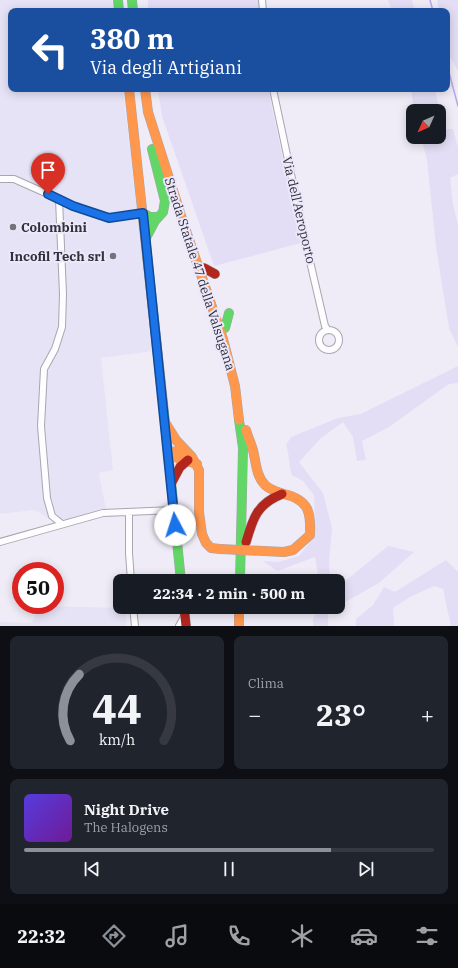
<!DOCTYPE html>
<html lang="it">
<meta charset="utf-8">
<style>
:root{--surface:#171b24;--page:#20242c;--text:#f1f3f6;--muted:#9ea1a6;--line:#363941;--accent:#8c9099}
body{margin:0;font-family:"IBM Plex Serif",serif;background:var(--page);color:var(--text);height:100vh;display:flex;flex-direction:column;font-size:15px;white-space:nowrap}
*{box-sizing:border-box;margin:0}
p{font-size:13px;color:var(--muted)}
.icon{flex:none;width:22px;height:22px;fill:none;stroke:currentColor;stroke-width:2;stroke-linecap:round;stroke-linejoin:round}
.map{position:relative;height:626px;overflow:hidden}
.side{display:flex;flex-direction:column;gap:10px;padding:10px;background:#0d0f14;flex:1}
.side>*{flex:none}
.banner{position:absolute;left:8px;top:8px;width:442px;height:84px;border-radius:8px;box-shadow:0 2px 10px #0003;background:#1a4fa0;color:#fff;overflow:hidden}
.needle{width:26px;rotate:225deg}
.buttons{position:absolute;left:406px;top:104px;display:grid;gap:8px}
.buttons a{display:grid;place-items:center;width:40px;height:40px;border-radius:8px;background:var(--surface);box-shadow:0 2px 10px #0003;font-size:20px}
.speed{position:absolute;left:12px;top:562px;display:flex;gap:8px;font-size:20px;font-weight:700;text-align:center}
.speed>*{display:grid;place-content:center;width:52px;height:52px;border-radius:50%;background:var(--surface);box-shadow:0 2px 10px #0003;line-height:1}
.speed .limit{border:6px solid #d22;background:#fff;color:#111}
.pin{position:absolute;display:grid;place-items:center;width:34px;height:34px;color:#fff;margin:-41px -17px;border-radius:50% 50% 50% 0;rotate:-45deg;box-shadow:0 0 4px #0007}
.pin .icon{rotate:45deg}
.me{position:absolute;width:44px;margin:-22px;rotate:355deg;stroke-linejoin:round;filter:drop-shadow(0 0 3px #0008)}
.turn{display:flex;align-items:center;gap:14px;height:84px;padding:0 16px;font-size:18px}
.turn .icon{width:52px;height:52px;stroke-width:2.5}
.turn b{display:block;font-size:28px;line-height:34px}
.big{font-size:30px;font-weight:800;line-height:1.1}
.side .tile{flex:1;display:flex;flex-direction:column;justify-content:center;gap:6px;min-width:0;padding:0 14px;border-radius:8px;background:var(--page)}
.side .dial{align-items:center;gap:0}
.dial svg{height:104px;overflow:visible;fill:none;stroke:var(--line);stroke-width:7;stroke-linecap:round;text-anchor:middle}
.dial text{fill:var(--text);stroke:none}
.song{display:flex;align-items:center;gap:12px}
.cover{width:48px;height:48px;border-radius:6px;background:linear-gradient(135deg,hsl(250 70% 55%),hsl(280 70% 35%))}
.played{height:4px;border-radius:2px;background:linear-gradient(90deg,var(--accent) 75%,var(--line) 75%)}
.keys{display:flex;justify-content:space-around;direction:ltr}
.heat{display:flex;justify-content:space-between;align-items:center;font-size:22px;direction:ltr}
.side .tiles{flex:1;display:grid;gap:10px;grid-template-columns:1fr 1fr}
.tile:last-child{grid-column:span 2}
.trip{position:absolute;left:113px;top:574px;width:232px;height:40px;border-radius:8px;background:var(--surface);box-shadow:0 2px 10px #0003;font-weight:800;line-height:40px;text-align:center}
.tabs{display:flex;height:64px;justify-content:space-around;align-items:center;background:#090b0e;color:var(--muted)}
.tabs .icon{width:28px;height:28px}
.tabs .on{color:var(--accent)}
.tabs b{font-size:18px;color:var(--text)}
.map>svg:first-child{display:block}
.built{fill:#e7e3f6}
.green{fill:#e3def5}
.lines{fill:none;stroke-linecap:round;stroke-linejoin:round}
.stream{stroke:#b8a7e8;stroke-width:1.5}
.street-casing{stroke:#a8a6ae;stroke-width:8}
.fast-casing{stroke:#a8a6ae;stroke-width:10}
.slow-casing{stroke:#a8a6ae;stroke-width:10}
.jam-casing{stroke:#a8a6ae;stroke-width:10}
.street{stroke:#fdfcfe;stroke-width:6}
.fast{stroke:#63d668;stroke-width:9}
.slow{stroke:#ff974d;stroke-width:9}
.jam{stroke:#b3261e;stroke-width:9}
.slow-bridge-casing{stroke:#a8a6ae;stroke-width:10;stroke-linecap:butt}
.slow-bridge{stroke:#ff974d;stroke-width:9}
.route-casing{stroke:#114b97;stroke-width:10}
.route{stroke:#1a73e8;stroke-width:7}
.poi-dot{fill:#74727b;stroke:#ece8fc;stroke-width:1.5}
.labels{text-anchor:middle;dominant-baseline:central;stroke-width:4;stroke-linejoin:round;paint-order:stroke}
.street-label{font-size:13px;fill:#323038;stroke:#ece8fc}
.poi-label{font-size:13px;font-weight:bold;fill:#323038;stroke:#ece8fc;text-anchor:start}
</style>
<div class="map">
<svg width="458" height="626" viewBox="0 0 458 626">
<rect width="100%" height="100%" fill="#efecf7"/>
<path class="built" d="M0,0H112L114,11H11V89H123L153,351L101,358L113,470L99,473L106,510L54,522L35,510L0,514Z
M40,606L125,608L127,626H0V622L32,623Z"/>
<path class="green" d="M148,0H258L260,11H148Z
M388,0H412L415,11H392Z
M437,0H458V25H457L458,30V71L449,55L447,47V11H439Z
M158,89H268L301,243L214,266L162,116Z
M411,89H435L443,129H453L458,148V174L450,178L453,204L458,225V347L449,328L436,247L427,160L421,137H439V111H414Z
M458,366V383L449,384L389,427L362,441L366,460L357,461L353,437L343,422L321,438L299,462L323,493L332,528L329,562L330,581H319L315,557L277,571L263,561L278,562L299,556L315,536L314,495L303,481L292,475C288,465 290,455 286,445L291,437L338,418L361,414Z
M388,546L414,552L379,583L338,606V587Z
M446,560L458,572V626H451L443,589L434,586L410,597L393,608L394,626H356V619L373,605L384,587L395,592Z
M320,607H336L328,608V626H313V619Z"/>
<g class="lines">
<path class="stream" d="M430,0L433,11
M447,65L458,106"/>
<g class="street-casing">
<path id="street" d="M262,0L263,11
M273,89L305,240L325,326L328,330
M0,179H14L59,199L73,206L109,218L143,213
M59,199L63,294L62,327L55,349L44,369L41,426L47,498L52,516L62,524
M319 340a10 10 0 1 1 20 0a10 10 0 1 1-20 0Z
M129,512V553L131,581
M0,542L103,513L174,510
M133,607L135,626
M179,626L185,615"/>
</g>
<g class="fast-casing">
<path id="fast" d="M118,0L119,11
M132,0L133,11
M143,213L150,217H157
M146,238L155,221L163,212L165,201L152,149
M225,328L229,313
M163,403L181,581
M239,420L243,448L240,581"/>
</g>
<g class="slow-casing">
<path id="slow" d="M129,89L163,403
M145,89L148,112L183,222L223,339L235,386L239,420
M166,424L176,440L192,457L199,470V512L202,534L206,543L211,548L220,549
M246,430C248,437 251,443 253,450C256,462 256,476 265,485C270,490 278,492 284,494C309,500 311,512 310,535L293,550L284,552
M189,454L182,451L169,452L179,459L197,464
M239,607V626"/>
</g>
<g class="jam-casing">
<path id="jam" d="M204,268L215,274
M172,482L180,467L188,460
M246,542C253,518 257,504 282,494
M184,607L186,626"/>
</g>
<use href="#street" class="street"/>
<use href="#fast" class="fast"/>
<use href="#slow" class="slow"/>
<use href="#jam" class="jam"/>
<g class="slow-bridge-casing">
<path id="slow-bridge" d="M220,549L284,552"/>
</g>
<use href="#slow-bridge" class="slow-bridge"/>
</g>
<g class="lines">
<g class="route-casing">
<path id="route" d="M48,194L73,206L109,218L143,213L175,525"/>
</g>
<use href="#route" class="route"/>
</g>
<g class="poi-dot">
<circle cx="13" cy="227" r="4"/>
<circle cx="113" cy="256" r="4"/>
</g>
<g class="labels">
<g class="street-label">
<text transform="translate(299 210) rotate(77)">Via dell'Aeroporto</text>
<text transform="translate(200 274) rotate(72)">Strada Statale 47 della Valsugana</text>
</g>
<g class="poi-label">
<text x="21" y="227">Colombini</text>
<text x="105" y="256" text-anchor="end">Incofil Tech srl</text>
</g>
</g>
</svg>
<div class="buttons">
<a><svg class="needle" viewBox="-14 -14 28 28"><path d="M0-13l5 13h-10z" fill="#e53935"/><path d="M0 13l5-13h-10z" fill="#9ea1a6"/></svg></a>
</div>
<div class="speed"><div class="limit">50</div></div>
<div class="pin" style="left:48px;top:194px;background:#d93025"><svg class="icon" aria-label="arrive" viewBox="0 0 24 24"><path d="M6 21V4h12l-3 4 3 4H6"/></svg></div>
<svg class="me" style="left:175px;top:525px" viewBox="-20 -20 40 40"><circle r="19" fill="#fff"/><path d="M0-13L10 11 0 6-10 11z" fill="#1a73e8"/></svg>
<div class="trip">22:34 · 2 min · 500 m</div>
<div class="banner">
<div class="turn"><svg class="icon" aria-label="left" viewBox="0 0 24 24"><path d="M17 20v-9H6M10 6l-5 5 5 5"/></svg><div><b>380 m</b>Via degli Artigiani</div></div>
</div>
</div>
<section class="side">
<div class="tiles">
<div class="tile dial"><svg viewBox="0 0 100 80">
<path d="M14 69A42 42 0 1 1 86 69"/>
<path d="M14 69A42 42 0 0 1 21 18" stroke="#8c9099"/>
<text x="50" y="56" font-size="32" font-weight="700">44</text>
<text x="50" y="72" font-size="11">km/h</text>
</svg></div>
<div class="tile"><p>Clima</p>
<div class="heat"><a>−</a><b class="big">23°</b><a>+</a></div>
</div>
<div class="tile">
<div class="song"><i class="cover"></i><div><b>Night Drive</b><p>The Halogens</p></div></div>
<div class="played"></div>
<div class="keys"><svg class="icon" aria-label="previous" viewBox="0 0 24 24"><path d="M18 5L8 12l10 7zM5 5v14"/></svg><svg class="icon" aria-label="pause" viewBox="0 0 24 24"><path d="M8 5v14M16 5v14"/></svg><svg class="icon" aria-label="next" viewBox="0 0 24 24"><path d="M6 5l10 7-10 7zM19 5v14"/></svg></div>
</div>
</div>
</section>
<nav class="tabs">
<b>22:32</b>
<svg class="icon on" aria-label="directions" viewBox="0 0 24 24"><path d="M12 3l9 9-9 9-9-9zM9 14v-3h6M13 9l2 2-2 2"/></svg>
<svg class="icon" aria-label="music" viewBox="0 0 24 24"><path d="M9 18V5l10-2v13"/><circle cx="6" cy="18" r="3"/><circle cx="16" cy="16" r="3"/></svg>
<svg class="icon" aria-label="phone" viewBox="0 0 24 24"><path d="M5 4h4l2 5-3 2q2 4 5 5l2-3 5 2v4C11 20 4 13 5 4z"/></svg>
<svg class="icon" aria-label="climate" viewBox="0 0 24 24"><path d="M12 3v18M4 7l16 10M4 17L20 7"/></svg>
<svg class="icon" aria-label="car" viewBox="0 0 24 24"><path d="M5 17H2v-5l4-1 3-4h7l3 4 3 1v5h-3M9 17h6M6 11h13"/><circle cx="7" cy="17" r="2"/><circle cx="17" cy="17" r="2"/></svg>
<svg class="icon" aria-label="filters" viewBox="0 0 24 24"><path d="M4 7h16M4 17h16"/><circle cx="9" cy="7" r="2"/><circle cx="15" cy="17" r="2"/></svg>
</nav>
